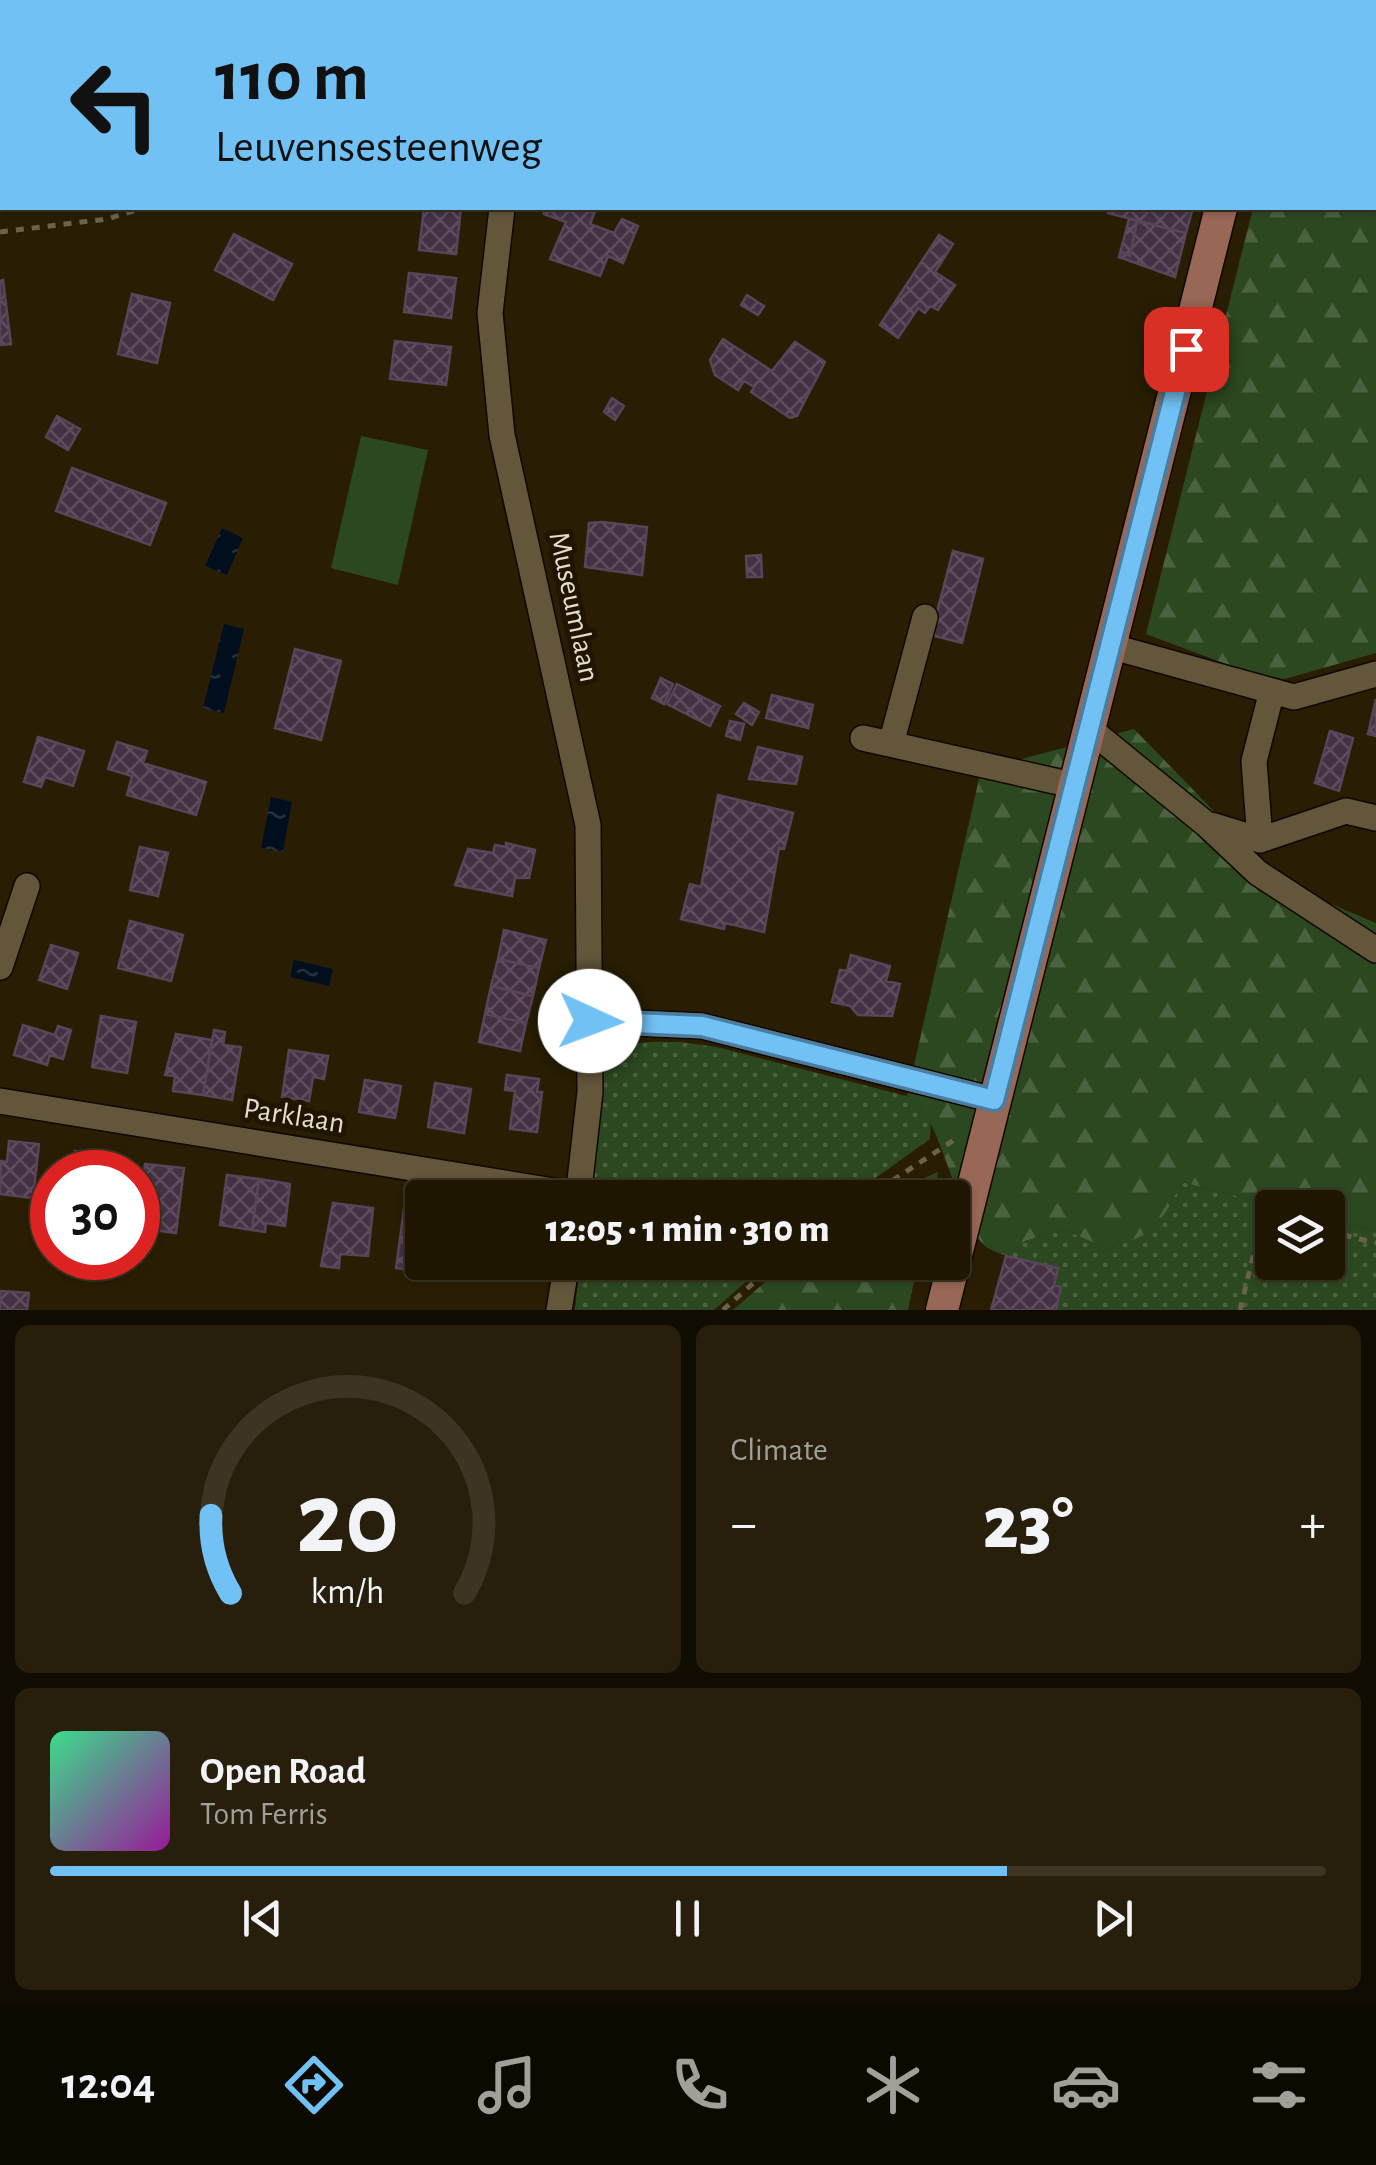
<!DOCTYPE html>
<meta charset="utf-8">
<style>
:root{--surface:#1f1602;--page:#271f0c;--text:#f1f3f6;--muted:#a19f99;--line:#3c3524;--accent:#72c1f5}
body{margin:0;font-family:"Alegreya Sans",sans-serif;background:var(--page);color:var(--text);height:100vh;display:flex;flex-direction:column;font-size:38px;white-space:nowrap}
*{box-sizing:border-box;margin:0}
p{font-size:32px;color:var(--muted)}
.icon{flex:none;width:55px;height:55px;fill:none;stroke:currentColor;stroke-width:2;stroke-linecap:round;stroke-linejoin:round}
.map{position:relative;height:1310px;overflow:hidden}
.panel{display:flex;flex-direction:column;gap:15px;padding:15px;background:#110c01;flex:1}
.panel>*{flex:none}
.top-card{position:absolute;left:0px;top:0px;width:1378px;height:210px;box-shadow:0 2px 8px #0004,0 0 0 2px var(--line);background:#72c1f5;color:#111;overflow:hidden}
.tools{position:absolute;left:1255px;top:1190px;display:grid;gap:20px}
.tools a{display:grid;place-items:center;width:90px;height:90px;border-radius:10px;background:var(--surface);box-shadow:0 2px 8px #0004,0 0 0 2px var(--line);font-size:50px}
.speed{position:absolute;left:30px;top:1150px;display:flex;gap:20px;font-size:50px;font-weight:700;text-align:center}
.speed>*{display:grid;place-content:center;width:130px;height:130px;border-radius:50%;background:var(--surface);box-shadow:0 2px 8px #0004,0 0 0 2px var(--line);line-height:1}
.speed .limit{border:15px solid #d22;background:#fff;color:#111}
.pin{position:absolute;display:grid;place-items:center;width:85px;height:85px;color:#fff;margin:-42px;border-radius:20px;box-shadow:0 5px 15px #0006}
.me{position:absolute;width:110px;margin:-55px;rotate:92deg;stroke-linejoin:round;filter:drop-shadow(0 0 8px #0008)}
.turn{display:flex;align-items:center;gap:35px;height:210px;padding:0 50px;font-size:45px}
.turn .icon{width:130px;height:130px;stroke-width:2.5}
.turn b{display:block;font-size:70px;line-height:85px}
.big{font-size:75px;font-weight:800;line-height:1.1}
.panel .card{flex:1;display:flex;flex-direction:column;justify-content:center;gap:15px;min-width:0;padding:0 35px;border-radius:15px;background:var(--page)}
.panel .dial{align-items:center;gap:0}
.dial svg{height:260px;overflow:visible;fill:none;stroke:var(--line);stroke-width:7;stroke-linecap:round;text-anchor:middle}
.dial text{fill:var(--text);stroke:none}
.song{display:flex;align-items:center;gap:30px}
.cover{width:120px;height:120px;border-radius:15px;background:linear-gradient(135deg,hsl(150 70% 55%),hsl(300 70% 35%))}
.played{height:10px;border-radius:5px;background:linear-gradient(90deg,var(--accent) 75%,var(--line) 75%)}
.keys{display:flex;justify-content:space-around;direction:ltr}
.heat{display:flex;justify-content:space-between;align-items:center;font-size:55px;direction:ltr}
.panel .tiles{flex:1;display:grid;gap:15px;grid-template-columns:1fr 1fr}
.card:last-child{grid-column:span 2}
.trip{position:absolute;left:405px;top:1180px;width:565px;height:100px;border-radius:10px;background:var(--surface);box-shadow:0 2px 8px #0004,0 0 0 2px var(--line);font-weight:800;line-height:100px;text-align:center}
.menu{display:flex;height:160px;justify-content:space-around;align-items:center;background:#0c0901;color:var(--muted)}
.menu .icon{width:70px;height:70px}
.menu .selected{color:var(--accent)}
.menu b{font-size:45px;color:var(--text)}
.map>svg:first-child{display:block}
.grass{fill:url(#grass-dots)}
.forest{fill:url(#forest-firs)}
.garden{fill:#2c4820}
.water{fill:url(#water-ripples)}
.building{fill:url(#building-cross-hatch);stroke:#5a4459;stroke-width:2.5}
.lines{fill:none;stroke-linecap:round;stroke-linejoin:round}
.minor-casing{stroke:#110700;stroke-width:28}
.major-casing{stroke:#110700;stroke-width:35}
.path{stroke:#6b624b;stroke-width:5;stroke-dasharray:8 8;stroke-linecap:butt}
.minor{stroke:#63563b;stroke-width:25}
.major{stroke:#986756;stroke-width:32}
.route-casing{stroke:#4a7d9f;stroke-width:25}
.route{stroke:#72c1f5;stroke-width:18}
.labels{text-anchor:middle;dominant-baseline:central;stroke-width:10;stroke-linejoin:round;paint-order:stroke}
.street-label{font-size:30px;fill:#e5decf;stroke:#1f1500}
</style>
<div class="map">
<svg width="1376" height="1310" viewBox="0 0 1376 1310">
<defs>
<pattern id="grass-dots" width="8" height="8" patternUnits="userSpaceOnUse" patternTransform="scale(2.5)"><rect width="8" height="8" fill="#2c4820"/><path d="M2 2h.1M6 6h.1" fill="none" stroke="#4a623f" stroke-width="1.8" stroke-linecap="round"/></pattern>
<pattern id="forest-firs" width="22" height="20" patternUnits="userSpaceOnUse" patternTransform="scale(2.5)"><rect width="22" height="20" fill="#2c4820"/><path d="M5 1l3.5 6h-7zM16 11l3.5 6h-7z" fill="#4a623f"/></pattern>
<pattern id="water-ripples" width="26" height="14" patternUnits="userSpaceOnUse" patternTransform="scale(2.5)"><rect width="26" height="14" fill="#000e1e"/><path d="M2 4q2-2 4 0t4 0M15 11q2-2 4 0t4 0" fill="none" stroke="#25313e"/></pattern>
<pattern id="building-cross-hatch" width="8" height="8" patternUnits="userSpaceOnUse" patternTransform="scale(2.5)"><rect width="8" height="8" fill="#453044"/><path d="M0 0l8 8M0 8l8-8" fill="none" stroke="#604e5e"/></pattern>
</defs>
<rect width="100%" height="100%" fill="#291e03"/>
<path class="grass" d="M681,1042L717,1047L914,1098L931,1121L930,1139L849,1197L588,1198L603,1068C622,1037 649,1042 681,1042Z
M1182,1182L1280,1207L1272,1208V1262H1328V1219L1376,1231V1310H1056L1061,1288L1054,1285L1058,1268L1006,1256L1025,1241L1063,1229L1110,1250L1117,1243C1152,1241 1167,1211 1182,1182Z
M580,1263V1262L767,1263L714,1310H575Z"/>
<path class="forest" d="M1306,0H1376V653L1274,682L1146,634L1253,208H1375V2Z
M1134,729L1286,885L1376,923V1231L1328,1219V1208L1280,1207L1182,1182C1167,1212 1153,1241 1117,1243L1110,1250L1063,1229L1025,1241L1006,1256C1000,1253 989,1250 985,1246C956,1219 940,1107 907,1096L981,770Z
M938,1172L933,1197H884L889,1194Z
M787,1263V1262L918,1263L908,1310H733Z"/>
<path class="garden" d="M361,436L428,450L398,585L331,568Z"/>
<path class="water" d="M222,528L243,538L227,575L205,566Z
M224,624L244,629L224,713L203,708Z
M271,797L292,802L283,852L261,848Z
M294,960L333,969L329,986L290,977Z"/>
<path class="building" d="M678,0H713L717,2H678Z
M424,208H461L456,254L419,250Z
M544,208H592L596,209L590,224L614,233L622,219L638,226L623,263L608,256L600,276L550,259L566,222L544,214Z
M1109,208L1148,212L1149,208L1192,211L1186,233L1108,213Z
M1129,219L1137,221L1130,256L1122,252L1119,257Z
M1137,221L1186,233L1175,277L1119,257L1122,252L1130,256Z
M234,234L292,264L273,300L215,270Z
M939,235L953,244L935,272L955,285L938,310L930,306L925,313L918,308L898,338L880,325Z
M409,273L456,278L451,318L404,312Z
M3,280L11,344L0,345V281Z
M132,294L170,303L157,363L118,354Z
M747,295L764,306L758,315L741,305Z
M723,339L772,371L795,342L825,362L797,416L790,418L751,392L754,387L744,381L738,390L715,375L710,360Z
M395,341L451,347L446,385L390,379Z
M612,398L624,406L615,420L604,412Z
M57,416L80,429L68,450L46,437Z
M72,468L166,503L150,545L56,511Z
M602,522L647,527L642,575L585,567L589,523Z
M953,551L983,559L962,643L931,635Z
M761,555L762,577H747L746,556Z
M295,649L341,661L321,740L275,728Z
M661,678L673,684L664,704L652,698Z
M677,684L720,706L710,726L667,704Z
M772,695L813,705L808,728L766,718Z
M1376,699V736L1368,734Z
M744,703L759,712L752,725L736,714Z
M730,721L744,724L740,740L726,736Z
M1330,731L1353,738L1339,791L1315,783Z
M38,737L84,751L73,786L45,777L41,787L24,782Z
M117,742L147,751L143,763L206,782L196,815L127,795L132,776L108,769Z
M758,747L802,757L796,784L749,779Z
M718,795L793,813L784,849L779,848L764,932L725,923L724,929L681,919L690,884L701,887Z
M506,843L535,850L529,878H515L512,896L455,885L468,849L493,853L495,845L506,847Z
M140,847L168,853L158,896L130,890Z
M130,921L183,935L171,981L118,968Z
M504,930L546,940L539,968L498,959Z
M51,945L78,953L67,989L39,980Z
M851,955L890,966L886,981L900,984L892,1016L858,1015L850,1006L832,1002L840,970L847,971Z
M498,959L539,968L533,996L491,986Z
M491,986L533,996L526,1023L485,1014Z
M485,1014L526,1023L520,1051L479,1042Z
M101,1016L136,1022L127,1073L92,1067Z
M23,1025L55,1035L58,1026L71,1030L63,1059L50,1055L47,1065L14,1055Z
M214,1030L225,1032L223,1045L241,1047L232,1100L203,1095Z
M176,1034L212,1040L203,1095L173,1091L175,1076L165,1075Z
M289,1050L328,1056L324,1079L313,1077L309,1101L282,1097Z
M507,1075L539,1079L537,1092H542L537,1132L510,1129L515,1091L505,1090Z
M365,1080L401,1086L395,1118L359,1112Z
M435,1083L471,1089L464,1133L428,1127Z
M9,1141L39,1144L33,1198L0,1194L1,1161L7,1162Z
M75,1151L109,1157L106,1172H71Z
M145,1164L184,1168L176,1233L138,1228Z
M227,1175L259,1179L252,1230L220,1225Z
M259,1179L290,1184L285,1226L266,1223L265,1232L252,1230Z
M405,1202L422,1204V1262H447L446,1275L396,1268Z
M333,1203L373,1208L368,1256L340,1254L339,1268L321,1266Z
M1006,1256L1058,1268L1054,1285L1061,1287L1056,1310H991Z
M487,1262H520L518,1273L486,1267Z
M0,1291L29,1293L27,1310H0Z"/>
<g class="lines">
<g class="minor-casing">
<path id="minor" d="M430,0L432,2
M502,208L490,313L502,435L588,825L590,1092L578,1198
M1113,647L1294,697L1376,674
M1092,731L1206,824L1258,873L1376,950
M863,738L1077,786
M891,744L925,617
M1211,825L1260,840L1346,811L1376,818
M1260,840L1254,761L1272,691
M0,967L27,886
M591,1021L702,1026L994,1100
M0,1101L578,1195
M559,1310L567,1262"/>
</g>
<g class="major-casing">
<path id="major" d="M1272,2V0
M942,1310L1221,208"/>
</g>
<path class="path" d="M369,2L371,0
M0,232L107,219L143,208
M866,1198L957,1138
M1328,1231L1376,1243
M723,1310L777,1262
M1240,1310L1263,1216L1272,1218"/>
<use href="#minor" class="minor"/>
<use href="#major" class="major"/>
</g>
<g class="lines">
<g class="route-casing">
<path id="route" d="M590,1021L702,1026L994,1100L1186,349"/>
</g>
<use href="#route" class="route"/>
</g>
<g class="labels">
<g class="street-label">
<text transform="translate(574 607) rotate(78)">Museumlaan</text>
<text transform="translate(294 1116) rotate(9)">Parklaan</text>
</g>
</g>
</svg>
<div class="tools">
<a><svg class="icon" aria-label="layers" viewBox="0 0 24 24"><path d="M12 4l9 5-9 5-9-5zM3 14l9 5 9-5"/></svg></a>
</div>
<div class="speed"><div class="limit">30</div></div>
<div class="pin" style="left:1186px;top:349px;background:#d93025"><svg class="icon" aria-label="arrive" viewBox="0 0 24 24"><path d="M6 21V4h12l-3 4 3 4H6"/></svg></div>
<svg class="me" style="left:590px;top:1021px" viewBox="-20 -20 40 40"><circle r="19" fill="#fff"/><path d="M0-13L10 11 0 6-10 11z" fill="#72c1f5"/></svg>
<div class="trip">12:05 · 1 min · 310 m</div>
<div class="top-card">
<div class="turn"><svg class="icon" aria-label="left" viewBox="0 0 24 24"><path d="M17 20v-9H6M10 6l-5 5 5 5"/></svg><div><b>110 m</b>Leuvensesteenweg</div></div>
</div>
</div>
<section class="panel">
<div class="tiles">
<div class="card dial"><svg viewBox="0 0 100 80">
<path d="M14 69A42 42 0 1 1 86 69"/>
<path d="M14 69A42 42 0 0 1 8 45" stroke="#72c1f5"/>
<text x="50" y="56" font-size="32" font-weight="700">20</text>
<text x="50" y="72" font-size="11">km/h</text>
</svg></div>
<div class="card"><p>Climate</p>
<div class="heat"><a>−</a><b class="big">23°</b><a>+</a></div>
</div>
<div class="card">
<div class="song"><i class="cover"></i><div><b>Open Road</b><p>Tom Ferris</p></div></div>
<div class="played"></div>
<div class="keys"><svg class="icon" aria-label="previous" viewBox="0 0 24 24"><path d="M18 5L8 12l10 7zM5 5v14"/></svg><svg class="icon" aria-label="pause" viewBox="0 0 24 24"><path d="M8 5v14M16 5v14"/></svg><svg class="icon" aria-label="next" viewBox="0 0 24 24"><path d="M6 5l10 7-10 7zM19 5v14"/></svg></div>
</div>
</div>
</section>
<nav class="menu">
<b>12:04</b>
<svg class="icon selected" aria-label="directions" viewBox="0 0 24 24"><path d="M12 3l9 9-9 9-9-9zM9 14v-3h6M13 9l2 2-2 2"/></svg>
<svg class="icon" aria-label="music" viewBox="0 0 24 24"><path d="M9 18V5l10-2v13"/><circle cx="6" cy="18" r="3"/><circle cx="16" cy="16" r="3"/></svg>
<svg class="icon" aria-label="phone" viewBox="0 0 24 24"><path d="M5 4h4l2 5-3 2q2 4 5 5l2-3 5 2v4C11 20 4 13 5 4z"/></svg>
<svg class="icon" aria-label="climate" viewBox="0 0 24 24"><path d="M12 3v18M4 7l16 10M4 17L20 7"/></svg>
<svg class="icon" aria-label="car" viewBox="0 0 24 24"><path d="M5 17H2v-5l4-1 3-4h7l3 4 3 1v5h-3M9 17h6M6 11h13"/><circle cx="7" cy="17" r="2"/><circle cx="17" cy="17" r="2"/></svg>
<svg class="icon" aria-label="filters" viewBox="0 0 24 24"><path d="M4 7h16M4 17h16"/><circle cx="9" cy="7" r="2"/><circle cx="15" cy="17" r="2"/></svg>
</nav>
